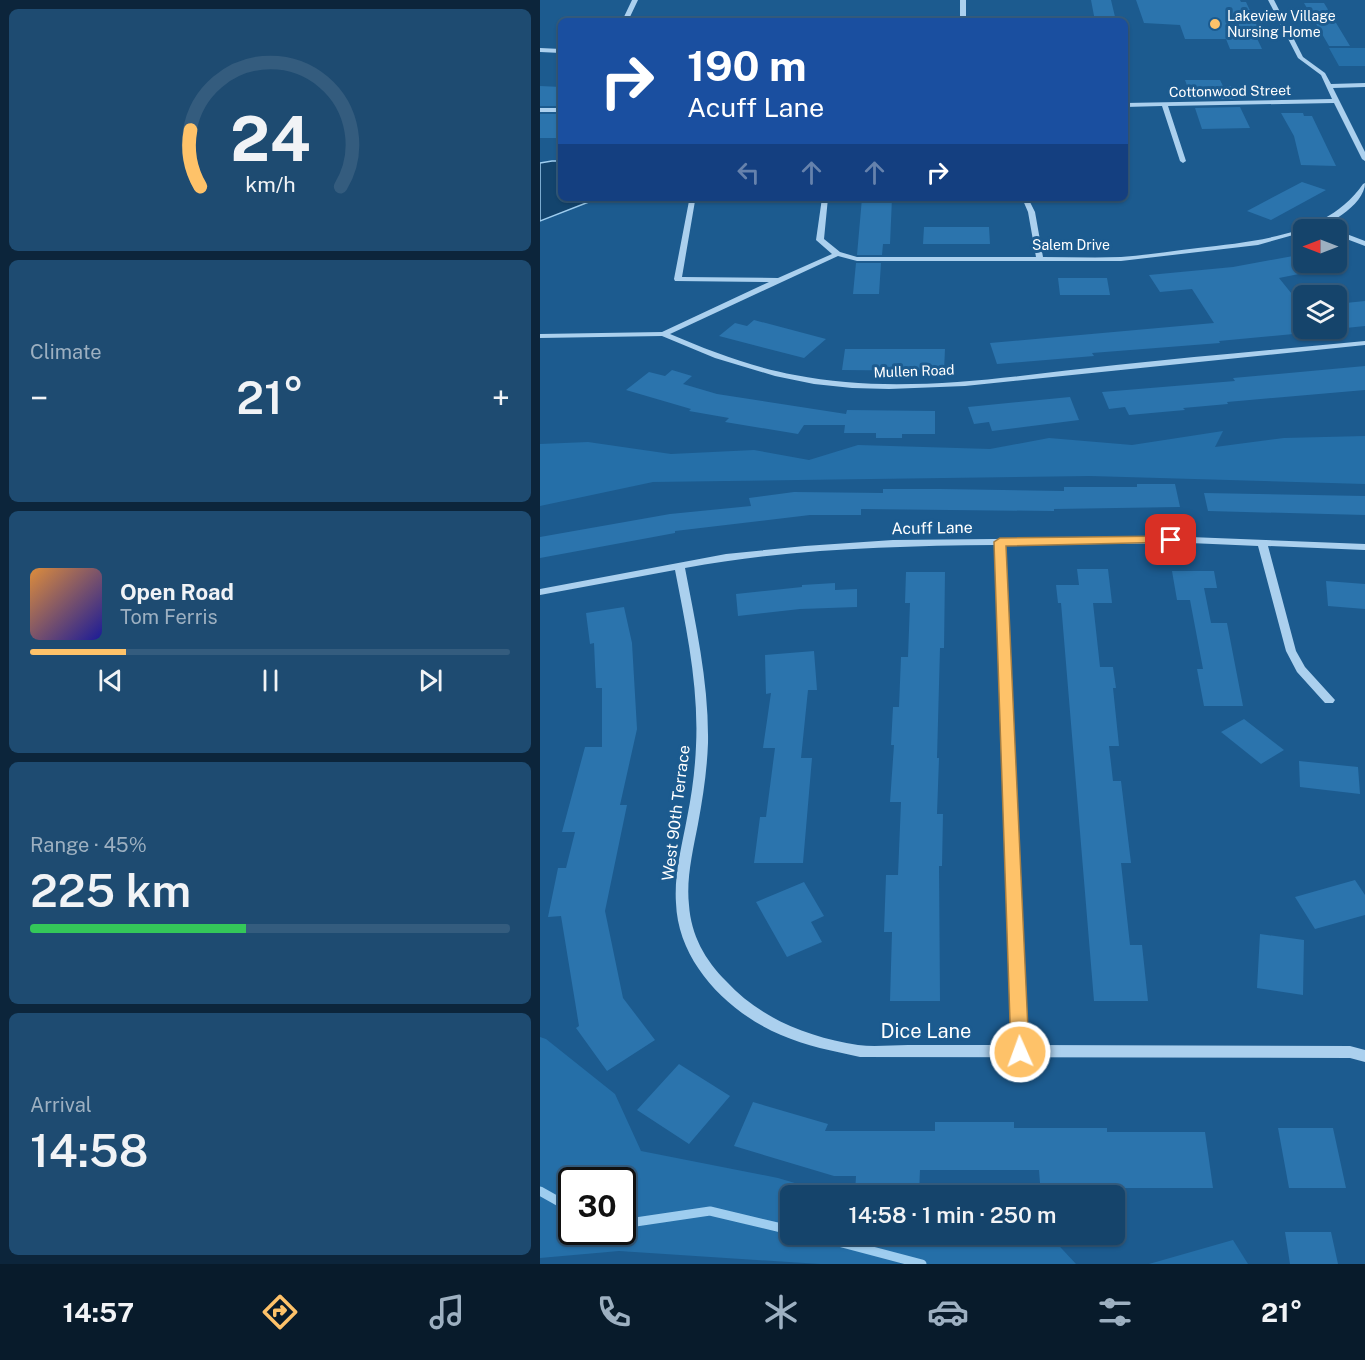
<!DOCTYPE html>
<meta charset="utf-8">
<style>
:root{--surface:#15446b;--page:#1e4b71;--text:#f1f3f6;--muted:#9db0c1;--line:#345c7e;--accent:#fec269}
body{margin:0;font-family:"Public Sans",sans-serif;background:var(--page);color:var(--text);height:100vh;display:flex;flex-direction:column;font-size:22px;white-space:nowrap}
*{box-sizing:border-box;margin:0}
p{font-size:20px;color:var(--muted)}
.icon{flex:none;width:33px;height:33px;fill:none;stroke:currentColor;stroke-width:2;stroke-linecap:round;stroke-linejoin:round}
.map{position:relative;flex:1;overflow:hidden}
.panel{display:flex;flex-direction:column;gap:9px;padding:9px;background:#0c253b;width:540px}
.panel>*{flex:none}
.guide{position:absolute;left:18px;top:18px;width:570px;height:183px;border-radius:9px;box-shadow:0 2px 4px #0004,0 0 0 2px var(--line);background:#1a4fa0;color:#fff;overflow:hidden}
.needle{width:39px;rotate:270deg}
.buttons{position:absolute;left:753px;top:219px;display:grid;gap:12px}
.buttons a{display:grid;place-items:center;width:54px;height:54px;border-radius:9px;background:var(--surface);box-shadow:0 2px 4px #0004,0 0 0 2px var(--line);font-size:30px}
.speed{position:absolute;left:18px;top:1167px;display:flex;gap:12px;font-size:30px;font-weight:700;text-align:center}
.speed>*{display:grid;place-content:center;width:78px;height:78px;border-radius:50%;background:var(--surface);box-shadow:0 2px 4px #0004,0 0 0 2px var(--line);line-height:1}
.speed .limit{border:3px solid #111;border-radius:9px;background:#fff;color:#111}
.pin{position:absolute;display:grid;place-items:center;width:51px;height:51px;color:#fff;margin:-26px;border-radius:12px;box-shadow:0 3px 9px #0006}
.me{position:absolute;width:66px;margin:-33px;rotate:358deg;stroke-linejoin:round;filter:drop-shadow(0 0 4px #0008)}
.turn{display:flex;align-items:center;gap:21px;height:126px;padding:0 30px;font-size:27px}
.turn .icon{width:78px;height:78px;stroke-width:2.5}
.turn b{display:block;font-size:42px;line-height:51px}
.lanes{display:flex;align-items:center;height:57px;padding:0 30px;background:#0003;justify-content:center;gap:30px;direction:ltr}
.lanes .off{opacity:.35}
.big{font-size:45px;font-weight:600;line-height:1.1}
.panel .widget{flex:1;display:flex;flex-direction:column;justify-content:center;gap:9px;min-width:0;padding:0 21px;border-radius:9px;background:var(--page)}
.panel .dial{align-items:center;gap:0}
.dial svg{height:156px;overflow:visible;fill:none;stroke:var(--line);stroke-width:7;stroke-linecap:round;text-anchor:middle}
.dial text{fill:var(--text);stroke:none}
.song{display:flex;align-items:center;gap:18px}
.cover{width:72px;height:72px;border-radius:9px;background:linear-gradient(135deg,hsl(30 70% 55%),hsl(240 70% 35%))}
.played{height:6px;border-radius:3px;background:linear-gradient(90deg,var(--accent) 20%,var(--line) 20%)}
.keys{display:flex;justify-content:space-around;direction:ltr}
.heat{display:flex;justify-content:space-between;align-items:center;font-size:33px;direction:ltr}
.charge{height:9px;border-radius:4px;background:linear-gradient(90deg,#34c759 45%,var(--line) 0)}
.trip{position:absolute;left:240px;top:1185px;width:345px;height:60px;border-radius:9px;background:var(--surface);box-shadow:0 2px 4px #0004,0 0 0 2px var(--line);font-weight:600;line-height:60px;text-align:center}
.tabs{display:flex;height:96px;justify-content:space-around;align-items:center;background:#081b2b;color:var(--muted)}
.tabs .icon{width:42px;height:42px}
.tabs .on{color:var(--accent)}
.tabs b{font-size:27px;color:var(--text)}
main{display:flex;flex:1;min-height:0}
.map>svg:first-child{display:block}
.green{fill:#256fa8;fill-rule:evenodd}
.water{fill:#13446d;stroke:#9ecdef;stroke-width:1.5}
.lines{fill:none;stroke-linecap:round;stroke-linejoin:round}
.stream{stroke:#9ecdef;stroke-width:9}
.building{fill:#2b74ad}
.minor{fill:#abd0ee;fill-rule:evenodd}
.route{fill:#fec269;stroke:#a57e44;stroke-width:1.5}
.poi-dot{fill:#fec269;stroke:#1c5b8f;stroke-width:2}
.labels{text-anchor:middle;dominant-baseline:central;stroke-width:6;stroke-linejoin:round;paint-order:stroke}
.far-poi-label{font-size:14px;fill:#fff;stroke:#1c5b8f;text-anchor:start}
.far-street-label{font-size:14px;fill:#fff;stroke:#1c5b8f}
.street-label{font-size:16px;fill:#fff;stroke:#1c5b8f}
.near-street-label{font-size:20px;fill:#fff;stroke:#1c5b8f}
</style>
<main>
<section class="panel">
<div class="widget dial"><svg viewBox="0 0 100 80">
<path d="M14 69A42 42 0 1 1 86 69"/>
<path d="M14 69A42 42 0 0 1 9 40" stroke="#fec269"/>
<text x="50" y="56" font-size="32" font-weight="700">24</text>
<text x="50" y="72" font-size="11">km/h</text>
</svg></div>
<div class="widget"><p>Climate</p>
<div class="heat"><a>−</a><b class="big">21°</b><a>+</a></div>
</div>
<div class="widget">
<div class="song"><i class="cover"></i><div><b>Open Road</b><p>Tom Ferris</p></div></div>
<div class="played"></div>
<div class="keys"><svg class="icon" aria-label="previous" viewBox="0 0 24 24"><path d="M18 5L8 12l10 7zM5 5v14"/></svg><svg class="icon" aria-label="pause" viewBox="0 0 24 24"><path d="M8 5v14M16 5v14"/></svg><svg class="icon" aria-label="next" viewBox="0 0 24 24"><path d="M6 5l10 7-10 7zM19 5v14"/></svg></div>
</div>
<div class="widget"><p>Range · 45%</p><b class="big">225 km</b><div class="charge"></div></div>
<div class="widget"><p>Arrival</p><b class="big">14:58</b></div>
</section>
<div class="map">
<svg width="825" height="1264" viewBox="0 0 825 1264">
<rect width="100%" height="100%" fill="#1c5b8f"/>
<path class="green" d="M789,48H825V66H799Z
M683,431L675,447L744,438L825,436V484L550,476L113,482L0,506V444L48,442L131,454L214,450L269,460L318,445L450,449L509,438L592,445Z
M0,1037L6,1039L75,1094L101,1151L238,1178L295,1195L250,1196V1234L509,1235L536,1264H280L79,1251L0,1258ZM32,1180H82V1232H32Z
M462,1186L472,1195H408Z
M693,1240L708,1264H609Z"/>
<path class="water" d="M12,161H21V198H59L0,221V163Z"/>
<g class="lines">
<path class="stream" d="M0,1191L32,1209
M82,1224L170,1211L250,1230
M268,1234L382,1264"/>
</g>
<path class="building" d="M551,0H571L576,21H555Z
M596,0H700L701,2H706L720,32H714L722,49H690L686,39H645L640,25L604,23Z
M764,3H784L810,46H789Z
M645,80H680L683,86H691L696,99H652Z
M0,86L21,87V106H0Z
M700,107L710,128L662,129L655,108Z
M741,113H763L764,116H772L796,166L761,165L754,136Z
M0,114H21V138H0Z
M762,182L786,190L731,220L707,211Z
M322,198H352L350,244H343L342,255H317Z
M384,227H449L450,244H383Z
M764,254V273L739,278L764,309V333L679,341L680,343L552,353L554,356L457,364L450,343L674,323L652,289L620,292L609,275L693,267Z
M316,263H341L339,294H313Z
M518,278H567L570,295H520Z
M825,301V326L796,329V304Z
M214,320L286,339L264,358L179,336L195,323L207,326Z
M305,349H405L404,371L302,370Z
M825,366V390L687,402L688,404L643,408L645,410L589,415L585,407L569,409L562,392L695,381L693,378Z
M132,370L152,376L143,384L177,394L306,414L307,410L395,411V434H362V438H336V433H304L305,425H264L258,434L185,422L189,418L149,411L151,409L86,390L109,372L125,376Z
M530,397L539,420L452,431L449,422L434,424L428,407Z
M597,484H635L640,507L514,509V511L321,509V515H270L135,531V533L0,558V537L130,514L211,506L209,498L254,492L343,493V489H401L524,491V487H597Z
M664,493L825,496V515L668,511Z
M537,569H568L572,603H553L560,667H573L576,688H573L579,746H569L573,781H581L591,863H581L590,945H602L608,1001H554L521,603H518L516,585H539Z
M632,571H674L677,588H664L671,623H687L703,706H664L657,669H663L650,600H637Z
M366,572H405L404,648H400L397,758H399L397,814H403L402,866H399L400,1001H350L352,932H344L346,875H358L361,802H350L354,745H351L353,707H359L361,657H368L370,603H365Z
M786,581L825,584V609L788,606Z
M295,583V590L317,589V607L260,609L198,616L196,594L262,587V585Z
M84,607L92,643L97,729L80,805H87L65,911L83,998L115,1040L67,1071L36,1028L39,1026L21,916L8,917L18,868H26L35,832H22L45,747H62V688H56L54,643L50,644L46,613Z
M274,651L277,690H268L261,758H272L263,863H214L220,817H226L235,748H223L231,693L226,694L225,655Z
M704,719L744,750L721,764L681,732Z
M759,761L818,767L820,794L760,787Z
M815,880L825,895V915L775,929L755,897Z
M264,882L284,916L271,922L282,942L247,957L216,902Z
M720,934L764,940L763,995L717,988Z
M139,1064L190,1096L149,1144L97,1110Z
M213,1102L288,1124L285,1131H395V1122H474V1128H567V1132H665L673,1188H572L573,1196H501L499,1170H380L379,1193H315L316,1176H294L194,1146Z
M738,1128H793L806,1188H749Z
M745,1232H791L798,1264H750Z"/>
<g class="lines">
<path class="minor" d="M92,0H98L88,21H82Z
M420,0H426V21H420Z
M728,0H734L763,57L785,73L791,84L825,83V87L793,88L825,152V161L822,159L794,103L628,106L646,161L643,163L640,161L622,106L585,107V103L792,99L781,75L758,58Z
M0,48L21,49V53L0,52Z
M0,108H21V112H0Z
M825,183C825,205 784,230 764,230V232L718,245L581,261H317L298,256L130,334C170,351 211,367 255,375C361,396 470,376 576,365C659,356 742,349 825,341V345L425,386L349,389L312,388L274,384L235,376L175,358L122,336L0,338V334L122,332L229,282L135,281L134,279L149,201L152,199L155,201L142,277L238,278L292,254L276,240L282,198H288L284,239L300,252L317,257H496L488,212L482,198H488L495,212L503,257C529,257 555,258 581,257C607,255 632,251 658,248C716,241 787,236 823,184Z
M796,230L825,241V246L796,235Z
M650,537L825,544V550L728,546L756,651L765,667L795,700L793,703H785L757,672L746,651L718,546L650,543L465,545L487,1045L810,1046L825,1050V1062L810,1058L320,1057C293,1051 266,1046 241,1035C189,1013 138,963 136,903C134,875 142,845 147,818C152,794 155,770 156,746C159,686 146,627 135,570L0,595V589L186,554L265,546L353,540ZM455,545L473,1045C438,1045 403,1045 368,1045C352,1045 334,1047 318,1045C268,1037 221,1019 186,981C165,960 151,935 149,905C146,879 153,850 158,824C163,797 167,771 168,743C169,684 156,626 145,568C247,549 351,546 455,545Z"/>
</g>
<path class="route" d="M631,536L637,540L635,542L466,546L489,1052L486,1057L480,1060L473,1057L471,1052L454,542L460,538Z"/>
<circle class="poi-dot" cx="675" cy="24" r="6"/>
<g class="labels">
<g class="far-poi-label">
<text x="687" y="16">Lakeview Village<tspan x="687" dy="16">Nursing Home</tspan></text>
</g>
<g class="far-street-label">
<text transform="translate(690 91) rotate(-1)">Cottonwood Street</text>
<text x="531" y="245">Salem Drive</text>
<text transform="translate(374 371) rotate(-2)">Mullen Road</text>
</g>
<g class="street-label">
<text transform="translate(392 528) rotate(-1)">Acuff Lane</text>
<text transform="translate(136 813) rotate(-83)">West 90th Terrace</text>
</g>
<g class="near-street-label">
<text x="386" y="1031">Dice Lane</text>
</g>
</g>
</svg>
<div class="buttons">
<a><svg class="needle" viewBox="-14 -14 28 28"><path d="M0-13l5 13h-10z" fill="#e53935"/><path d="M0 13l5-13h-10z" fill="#9db0c1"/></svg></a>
<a><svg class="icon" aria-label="layers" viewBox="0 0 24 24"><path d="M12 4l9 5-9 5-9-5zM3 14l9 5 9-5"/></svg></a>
</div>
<div class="speed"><div class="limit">30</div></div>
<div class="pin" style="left:631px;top:540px;background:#d93025"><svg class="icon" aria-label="arrive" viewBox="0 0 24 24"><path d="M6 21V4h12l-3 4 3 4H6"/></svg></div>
<svg class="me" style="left:480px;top:1052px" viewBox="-20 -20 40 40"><circle r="17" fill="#fec269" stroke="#fff" stroke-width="3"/><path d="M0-11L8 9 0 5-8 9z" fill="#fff"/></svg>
<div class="trip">14:58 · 1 min · 250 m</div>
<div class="guide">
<div class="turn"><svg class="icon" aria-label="right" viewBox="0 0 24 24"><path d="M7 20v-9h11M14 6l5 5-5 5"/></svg><div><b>190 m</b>Acuff Lane</div></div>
<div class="lanes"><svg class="icon off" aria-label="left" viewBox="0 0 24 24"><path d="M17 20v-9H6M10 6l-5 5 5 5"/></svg><svg class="icon off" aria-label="ahead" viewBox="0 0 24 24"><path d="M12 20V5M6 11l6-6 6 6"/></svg><svg class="icon off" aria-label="ahead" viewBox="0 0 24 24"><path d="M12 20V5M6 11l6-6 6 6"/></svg><svg class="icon" aria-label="right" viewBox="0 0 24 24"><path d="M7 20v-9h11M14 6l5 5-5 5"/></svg></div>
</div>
</div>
</main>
<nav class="tabs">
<b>14:57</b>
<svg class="icon on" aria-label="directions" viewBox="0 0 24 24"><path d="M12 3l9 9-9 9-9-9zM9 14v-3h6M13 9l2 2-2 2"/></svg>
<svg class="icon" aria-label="music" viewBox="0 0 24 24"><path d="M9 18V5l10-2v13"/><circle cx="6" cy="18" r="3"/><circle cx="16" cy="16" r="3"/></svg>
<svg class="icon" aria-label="phone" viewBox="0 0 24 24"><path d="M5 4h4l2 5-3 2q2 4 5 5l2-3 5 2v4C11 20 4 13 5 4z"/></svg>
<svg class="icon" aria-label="climate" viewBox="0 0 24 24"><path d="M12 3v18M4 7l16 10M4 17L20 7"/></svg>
<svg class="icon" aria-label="car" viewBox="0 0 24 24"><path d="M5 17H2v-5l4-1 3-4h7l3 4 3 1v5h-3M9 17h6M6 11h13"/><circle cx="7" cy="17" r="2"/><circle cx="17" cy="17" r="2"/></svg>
<svg class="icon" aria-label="filters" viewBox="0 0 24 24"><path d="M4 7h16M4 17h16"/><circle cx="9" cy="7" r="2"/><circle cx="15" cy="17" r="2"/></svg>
<b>21°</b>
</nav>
